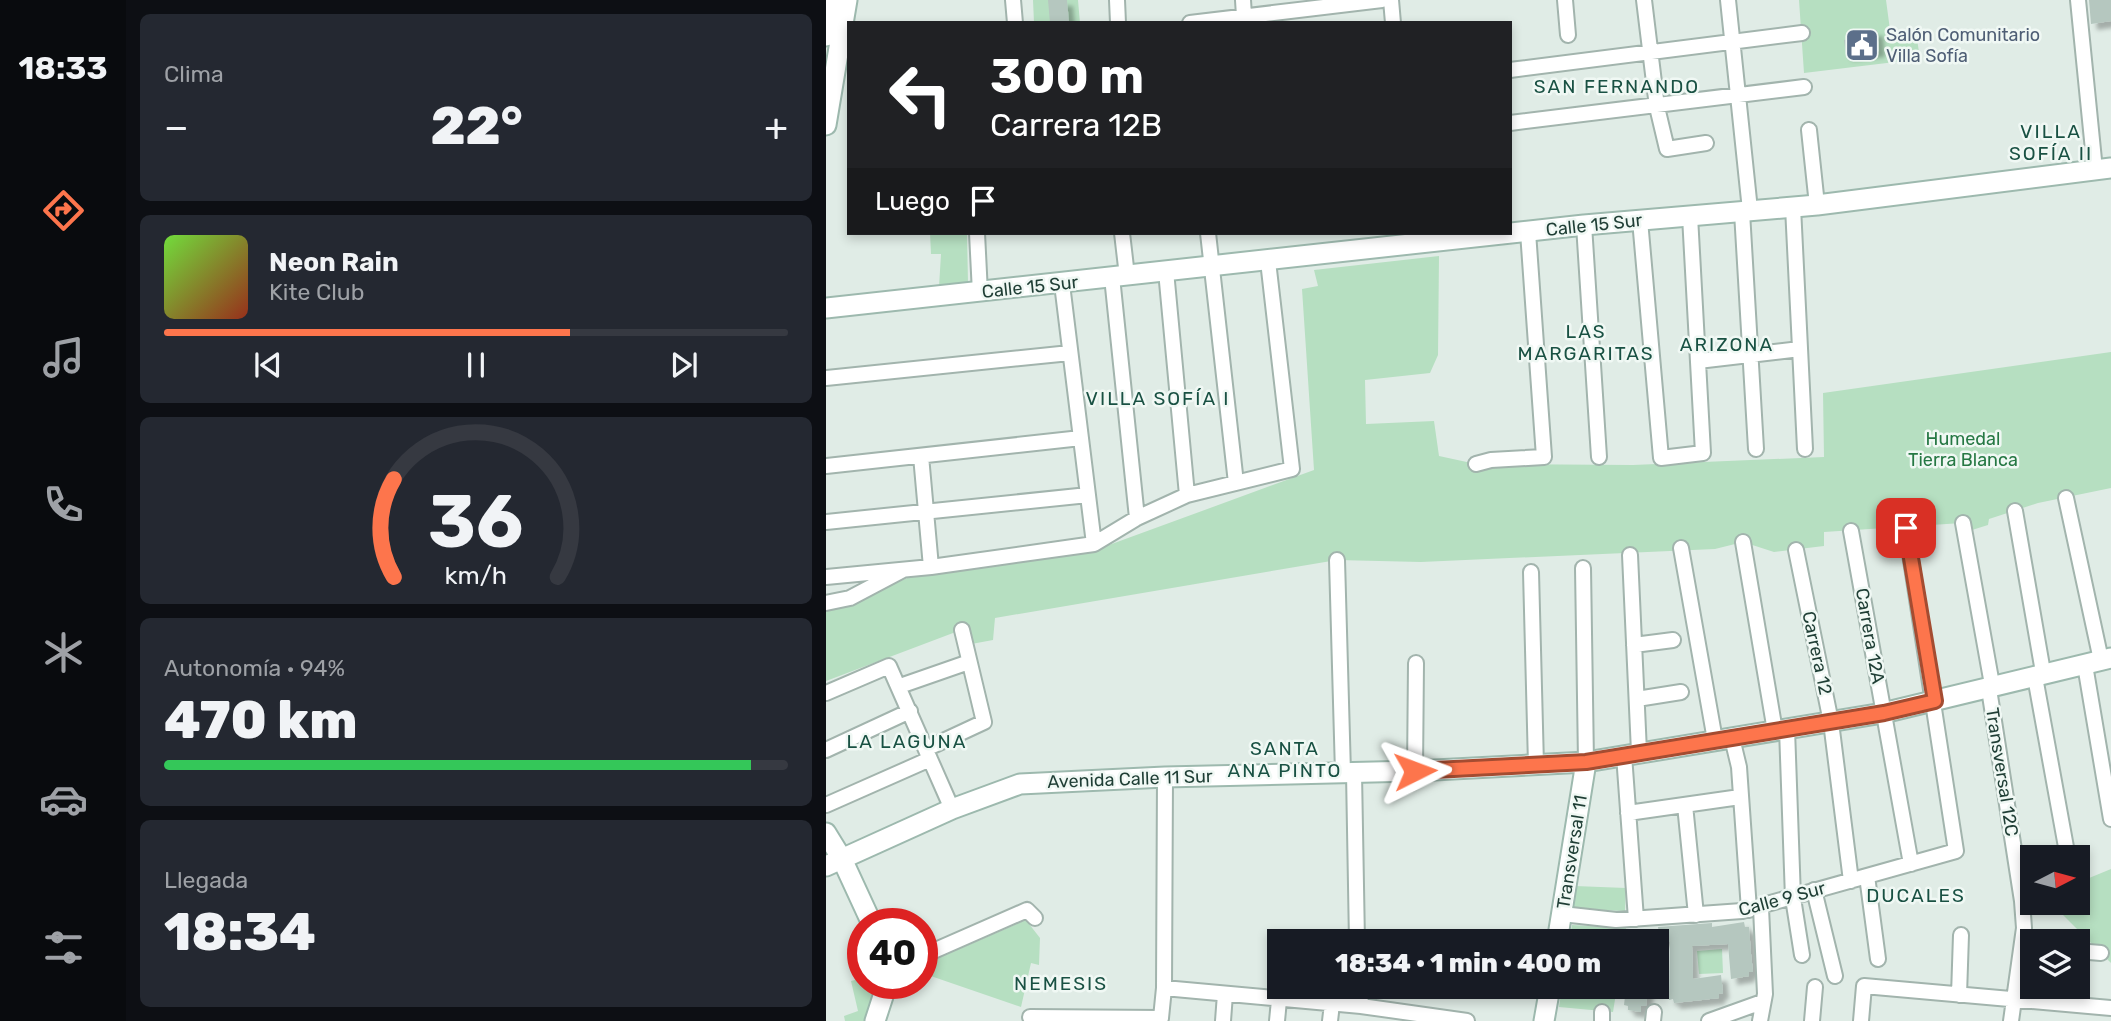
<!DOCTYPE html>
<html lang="es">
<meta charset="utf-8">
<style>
:root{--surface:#171b24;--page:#242831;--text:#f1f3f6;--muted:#9ea1a6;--line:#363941;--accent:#fd754c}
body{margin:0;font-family:Rubik,sans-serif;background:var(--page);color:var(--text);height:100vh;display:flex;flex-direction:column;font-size:26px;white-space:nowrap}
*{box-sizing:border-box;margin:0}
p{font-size:23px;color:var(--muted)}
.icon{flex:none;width:38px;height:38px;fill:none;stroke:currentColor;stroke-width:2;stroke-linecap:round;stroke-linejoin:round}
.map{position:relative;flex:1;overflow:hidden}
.side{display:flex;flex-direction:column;gap:14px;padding:14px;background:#0d0f14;width:700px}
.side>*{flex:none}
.guide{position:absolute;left:21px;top:21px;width:665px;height:214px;border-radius:0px;box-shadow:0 4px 10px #0003;background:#202124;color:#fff;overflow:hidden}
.needle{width:46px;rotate:84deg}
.buttons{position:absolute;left:1194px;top:845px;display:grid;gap:14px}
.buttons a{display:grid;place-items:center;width:70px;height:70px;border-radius:0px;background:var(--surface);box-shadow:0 4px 10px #0003;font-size:35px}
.speed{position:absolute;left:21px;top:908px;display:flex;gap:14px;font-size:35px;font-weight:700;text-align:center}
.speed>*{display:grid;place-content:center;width:91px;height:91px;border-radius:50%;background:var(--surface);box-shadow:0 4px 10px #0003;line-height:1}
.speed .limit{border:10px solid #d22;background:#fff;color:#111}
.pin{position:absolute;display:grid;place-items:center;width:60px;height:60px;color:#fff;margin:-30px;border-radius:14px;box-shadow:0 4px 10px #0006}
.me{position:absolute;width:77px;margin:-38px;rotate:87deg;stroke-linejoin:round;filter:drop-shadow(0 0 5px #0008)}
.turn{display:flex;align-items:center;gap:24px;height:147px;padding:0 28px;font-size:32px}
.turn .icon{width:91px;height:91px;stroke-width:2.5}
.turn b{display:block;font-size:49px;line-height:60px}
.then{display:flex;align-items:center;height:66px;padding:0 28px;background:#0003;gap:14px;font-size:26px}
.big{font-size:52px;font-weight:800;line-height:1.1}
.side .card{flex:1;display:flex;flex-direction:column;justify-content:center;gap:10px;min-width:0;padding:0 24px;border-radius:10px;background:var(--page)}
.side .dial{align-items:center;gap:0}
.dial svg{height:182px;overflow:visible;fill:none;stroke:var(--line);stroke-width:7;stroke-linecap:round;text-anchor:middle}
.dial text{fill:var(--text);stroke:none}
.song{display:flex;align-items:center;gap:21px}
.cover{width:84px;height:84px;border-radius:10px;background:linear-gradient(135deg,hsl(100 70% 55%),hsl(10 70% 35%))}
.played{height:7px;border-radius:4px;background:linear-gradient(90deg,var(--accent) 65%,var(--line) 65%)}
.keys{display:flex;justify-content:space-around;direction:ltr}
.heat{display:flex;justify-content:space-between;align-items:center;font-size:38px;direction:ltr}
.charge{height:10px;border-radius:5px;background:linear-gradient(90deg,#34c759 94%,var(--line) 0)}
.trip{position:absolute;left:441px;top:929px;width:402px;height:70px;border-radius:0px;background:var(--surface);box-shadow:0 4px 10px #0003;font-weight:800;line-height:70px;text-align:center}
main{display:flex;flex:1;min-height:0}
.menu{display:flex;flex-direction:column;width:126px;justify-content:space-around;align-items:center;background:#090b0e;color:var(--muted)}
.menu .icon{width:49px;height:49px}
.menu .active{color:var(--accent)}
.menu b{font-size:32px;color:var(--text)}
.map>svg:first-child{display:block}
.green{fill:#b6dfc1}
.building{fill:#b5c7bf;filter:url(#shadow)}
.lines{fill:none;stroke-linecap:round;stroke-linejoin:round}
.street-casing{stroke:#a2b4ad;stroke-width:18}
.secondary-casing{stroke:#9db9ae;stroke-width:23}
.street{stroke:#fff;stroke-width:14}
.secondary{stroke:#fff;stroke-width:19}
.route-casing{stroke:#a44c31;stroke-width:18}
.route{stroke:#fd754c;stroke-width:12}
.labels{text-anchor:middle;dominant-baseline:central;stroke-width:5;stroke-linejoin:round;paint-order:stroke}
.service-label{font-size:18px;fill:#4e5e75;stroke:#f0f8f4;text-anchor:start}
.street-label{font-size:18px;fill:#1f3e35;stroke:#f0f8f4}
.park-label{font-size:18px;fill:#267844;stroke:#f0f8f4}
.neighbourhood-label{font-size:19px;letter-spacing:2px;fill:#195143;stroke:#f0f8f4}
</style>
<main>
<nav class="menu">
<b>18:33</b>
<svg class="icon active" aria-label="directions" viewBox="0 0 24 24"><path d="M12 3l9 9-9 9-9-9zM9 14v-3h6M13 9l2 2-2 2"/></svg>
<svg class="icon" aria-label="music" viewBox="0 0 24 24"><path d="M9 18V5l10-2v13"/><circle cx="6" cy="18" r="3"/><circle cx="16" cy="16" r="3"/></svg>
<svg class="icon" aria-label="phone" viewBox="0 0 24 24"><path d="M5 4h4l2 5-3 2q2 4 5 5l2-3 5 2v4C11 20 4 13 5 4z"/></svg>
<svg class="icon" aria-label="climate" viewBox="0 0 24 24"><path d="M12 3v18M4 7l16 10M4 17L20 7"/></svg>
<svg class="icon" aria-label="car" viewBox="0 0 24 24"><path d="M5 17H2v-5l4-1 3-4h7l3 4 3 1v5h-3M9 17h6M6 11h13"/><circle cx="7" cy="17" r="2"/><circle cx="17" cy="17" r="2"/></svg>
<svg class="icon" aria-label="filters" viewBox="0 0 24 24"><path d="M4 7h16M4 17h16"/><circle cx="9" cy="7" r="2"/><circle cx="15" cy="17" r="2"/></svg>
</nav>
<section class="side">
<div class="card"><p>Clima</p>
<div class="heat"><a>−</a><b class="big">22°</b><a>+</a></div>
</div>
<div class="card">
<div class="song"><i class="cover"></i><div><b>Neon Rain</b><p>Kite Club</p></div></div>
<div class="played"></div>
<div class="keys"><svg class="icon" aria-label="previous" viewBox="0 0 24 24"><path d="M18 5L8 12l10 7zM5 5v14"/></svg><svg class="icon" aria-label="pause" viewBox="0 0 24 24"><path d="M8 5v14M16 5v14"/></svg><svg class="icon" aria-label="next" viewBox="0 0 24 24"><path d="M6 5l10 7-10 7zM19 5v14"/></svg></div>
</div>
<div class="card dial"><svg viewBox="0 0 100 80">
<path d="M14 69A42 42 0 1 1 86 69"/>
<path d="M14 69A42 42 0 0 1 14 26" stroke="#fd754c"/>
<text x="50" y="56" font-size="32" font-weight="700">36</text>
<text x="50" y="72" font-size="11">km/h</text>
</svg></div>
<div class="card"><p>Autonomía · 94%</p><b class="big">470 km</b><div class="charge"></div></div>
<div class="card"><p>Llegada</p><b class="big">18:34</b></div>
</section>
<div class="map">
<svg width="1285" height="1021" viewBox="0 0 1285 1021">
<defs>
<filter id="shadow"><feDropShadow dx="6" dy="6" stdDeviation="2" flood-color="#0004"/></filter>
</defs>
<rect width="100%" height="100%" fill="#e0ece6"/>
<path class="green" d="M207,0H252L254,23H208Z
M973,0H1060L1064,30L1090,32L1094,59L978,73Z
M104,233H141L142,283L113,287L115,254H105Z
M613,256L612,355L604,373L539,380L540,424L608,421L613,456L650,464L807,465L998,457L997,393L1285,352V488L1212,503L1163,519L1162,525L1146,530L1136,523L998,532V546L948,552L917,542L889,549L595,562L511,560L169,618L167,640L140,645L135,630L0,681V608L24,604L90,574L272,549L488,470L476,289L492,286L488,270Z
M1285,869V963L1225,903H1251V883Z
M749,886L800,888L799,911L746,909Z
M200,920L214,938L213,965L205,963L195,1007L96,973V965Z
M746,925L800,928L798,941H743Z
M896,949L897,973L873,974L871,951Z
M37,978V984H52L39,1021H19L18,1016L32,1011L25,981Z
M736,987H791L787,1012L733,1007Z"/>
<path class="building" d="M222,0H241L243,22L224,23Z
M1263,0H1285V21L1265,24Z
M1051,30L1053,51L1020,55L1018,40L1023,39L1024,31Z
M918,922L919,927H923L925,954L927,972H923V976L905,979L902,944L866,946L867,979L895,975L897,993L893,994V998L876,1000L848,1003L847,999L843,1000L844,942H834L832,927L886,923V927Z
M800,987L822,988L820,1006H815V1012L802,1010V1006L798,1005Z"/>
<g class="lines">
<g class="street-casing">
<path id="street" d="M187,0L189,23
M291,0L292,23
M417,0L418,16
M565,0L567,23
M739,0L742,35
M818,0L831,107L841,149L880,143
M902,0L924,210
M1252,0L1269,170
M364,23L556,0
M684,70L976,33
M684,123L978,87
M983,130L991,205
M967,207L979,449
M916,212L930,449
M814,220L835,458L877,453L864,216
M758,225L773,457
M151,233L154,293
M296,233L301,276
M382,233L410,483
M340,271L361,495
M286,277L311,518
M236,284L268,544
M872,361L974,349
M0,378L244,353
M95,456L105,567
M650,464L665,460L718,457L702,232
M0,466L255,438
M1240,498L1275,660
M1189,511L1217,672
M0,522L262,495
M1137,523L1165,679L1163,689L1196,901L1198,928L1185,1021
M1025,531L1085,864
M917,542L949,731
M855,548L889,740
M970,550L1005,722L1025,881
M804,555L813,752
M511,560L517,773
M757,568L760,762
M705,572L710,765
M0,577L105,567L268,544L311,518L361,495L466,469L442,261
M0,603L24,598L77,570
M808,645L847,640
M1259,665L1285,819
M1209,677L1242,858
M74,686L143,662
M0,693L63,666L126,809
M811,699L855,692
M961,729L967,898L976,955
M906,738L913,767L923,910
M100,749L158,722L136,630
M0,750L84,711
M798,755L810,919
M589,771L590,663
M528,773L531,942
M0,805L104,759
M859,805L870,915
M802,813L914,797
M1041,876L1052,959
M988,890L1009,976
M736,914L790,920L916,911L1130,851L1080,528
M1251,951L1275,953
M96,956L201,910L209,918
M534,987L535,1006
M338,988L535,1006L641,1021
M1133,995L1135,935
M204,1017L335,1018L338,988L339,777
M397,1021L399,994
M451,1021L453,1000
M504,1021L506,1004
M776,1021V1012
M827,1021L828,1012
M883,1021L936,1002
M934,1021L939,994L935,908
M986,1021L989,987
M1035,1021L1038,986L1285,1008"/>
</g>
<g class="secondary-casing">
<path id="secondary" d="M0,36L6,0
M0,125L21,0
M0,308L758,225L991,205L1285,168
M0,833L16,859L46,924
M0,866L126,809L194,784L339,777L589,771L760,762L1057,713L1285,658
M731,942L760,762
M49,1021L61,984
M718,1021L724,987"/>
</g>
<use href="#street" class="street"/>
<use href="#secondary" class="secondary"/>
</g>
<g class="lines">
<g class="route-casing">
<path id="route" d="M589,771L760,762L1058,713L1109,701L1080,528"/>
</g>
<use href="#route" class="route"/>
</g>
<defs>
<g id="civic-square" transform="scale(1.75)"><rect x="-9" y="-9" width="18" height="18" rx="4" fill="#5c6f8a" stroke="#f0f8f4"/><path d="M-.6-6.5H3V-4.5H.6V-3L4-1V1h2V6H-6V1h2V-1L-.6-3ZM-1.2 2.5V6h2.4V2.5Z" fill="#fff"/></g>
</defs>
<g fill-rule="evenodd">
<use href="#civic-square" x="1036" y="45"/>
</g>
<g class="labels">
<g class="service-label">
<text x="1060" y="35">Salón Comunitario<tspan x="1060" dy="21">Villa Sofía</tspan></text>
</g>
<g class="street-label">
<text transform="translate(768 225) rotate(-6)">Calle 15 Sur</text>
<text transform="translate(204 287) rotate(-6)">Calle 15 Sur</text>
<text transform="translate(1044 636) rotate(80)">Carrera 12A</text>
<text transform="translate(991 653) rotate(78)">Carrera 12</text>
<text transform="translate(1176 772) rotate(81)">Transversal 12C</text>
<text transform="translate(304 779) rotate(-2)">Avenida Calle 11 Sur</text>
<text transform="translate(746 852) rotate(-81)">Transversal 11</text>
<text transform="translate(956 899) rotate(-15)">Calle 9 Sur</text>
</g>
<g class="park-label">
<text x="1137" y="439">Humedal<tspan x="1137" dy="21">Tierra Blanca</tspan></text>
</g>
<g class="neighbourhood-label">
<text x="791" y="86">SAN FERNANDO</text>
<text x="1225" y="131">VILLA<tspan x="1225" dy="22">SOFÍA II</tspan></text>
<text x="760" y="331">LAS<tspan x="760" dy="22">MARGARITAS</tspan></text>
<text x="901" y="344">ARIZONA</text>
<text x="332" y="398">VILLA SOFÍA I</text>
<text x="81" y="741">LA LAGUNA</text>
<text x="459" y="748">SANTA<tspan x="459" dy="22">ANA PINTO</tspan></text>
<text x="1090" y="895">DUCALES</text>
<text x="235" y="983">NEMESIS</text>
</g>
</g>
</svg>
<div class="buttons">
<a><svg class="needle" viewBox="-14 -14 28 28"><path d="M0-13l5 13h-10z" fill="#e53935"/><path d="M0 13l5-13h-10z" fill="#9ea1a6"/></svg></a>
<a><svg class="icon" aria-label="layers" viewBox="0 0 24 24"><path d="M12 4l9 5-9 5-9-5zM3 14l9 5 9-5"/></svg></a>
</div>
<div class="speed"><div class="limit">40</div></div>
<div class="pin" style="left:1080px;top:528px;background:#d93025"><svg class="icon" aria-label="arrive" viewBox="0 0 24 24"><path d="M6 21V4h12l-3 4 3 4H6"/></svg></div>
<svg class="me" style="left:589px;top:771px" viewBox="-20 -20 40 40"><path d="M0-17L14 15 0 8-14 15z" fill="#fd754c" stroke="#fff" stroke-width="4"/></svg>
<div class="trip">18:34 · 1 min · 400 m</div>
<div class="guide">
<div class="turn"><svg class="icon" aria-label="left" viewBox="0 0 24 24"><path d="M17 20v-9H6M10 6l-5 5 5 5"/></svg><div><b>300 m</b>Carrera 12B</div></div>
<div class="then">Luego<svg class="icon" aria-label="arrive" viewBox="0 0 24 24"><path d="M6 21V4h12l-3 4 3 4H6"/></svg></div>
</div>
</div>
</main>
